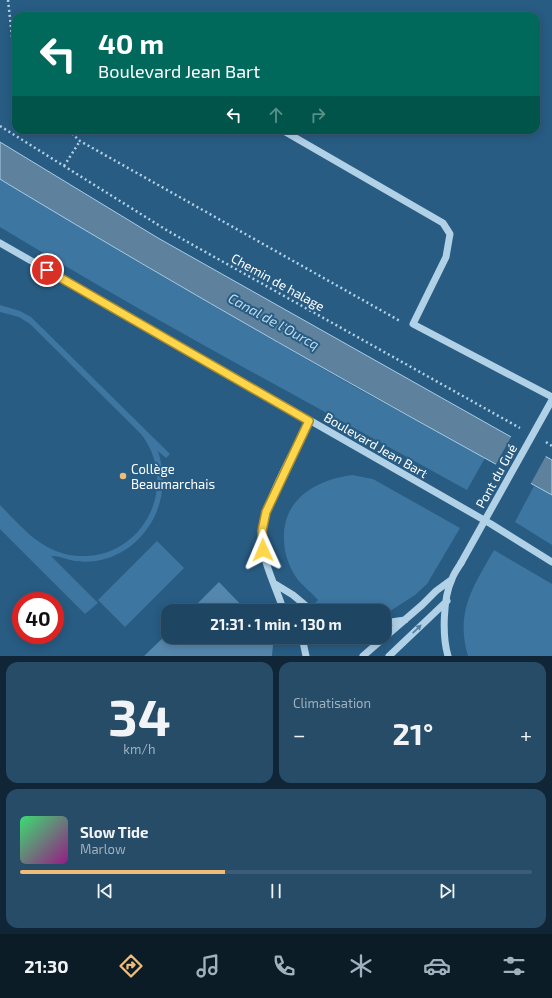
<!DOCTYPE html>
<html lang="fr">
<meta charset="utf-8">
<style>
:root{--surface:#1e4562;--page:#264c68;--text:#f1f3f6;--muted:#a1b1be;--line:#3c5d77;--accent:#efbd78}
body{margin:0;font-family:"Exo 2",sans-serif;background:var(--page);color:var(--text);height:100vh;display:flex;flex-direction:column;font-size:15px;white-space:nowrap}
*{box-sizing:border-box;margin:0}
p{font-size:13px;color:var(--muted)}
.icon{flex:none;width:22px;height:22px;fill:none;stroke:currentColor;stroke-width:2;stroke-linecap:round;stroke-linejoin:round}
.map{position:relative;height:656px;overflow:hidden}
.panel{display:flex;flex-direction:column;gap:6px;padding:6px;background:#102636;flex:1}
.panel>*{flex:none}
.guide{position:absolute;left:12px;top:12px;width:528px;height:122px;border-radius:12px;box-shadow:0 2px 10px #0003,0 0 0 1px var(--line);background:#00695c;color:#fff;overflow:hidden}
.speed{position:absolute;left:12px;top:592px;display:flex;gap:8px;font-size:20px;font-weight:700;text-align:center}
.speed>*{display:grid;place-content:center;width:52px;height:52px;border-radius:50%;background:var(--surface);box-shadow:0 2px 10px #0003,0 0 0 1px var(--line);line-height:1}
.speed .limit{border:6px solid #d22;background:#fff;color:#111}
.pin{position:absolute;display:grid;place-items:center;width:34px;height:34px;color:#fff;margin:-17px;border:2px solid #fff;border-radius:50%;box-shadow:0 1px 4px #0007}
.me{position:absolute;width:44px;margin:-22px;rotate:359deg;stroke-linejoin:round;filter:drop-shadow(0 0 3px #0008)}
.turn{display:flex;align-items:center;gap:14px;height:84px;padding:0 20px;font-size:18px}
.turn .icon{width:52px;height:52px;stroke-width:2.5}
.turn b{display:block;font-size:28px;line-height:34px}
.lanes{display:flex;align-items:center;height:38px;padding:0 20px;background:#0003;justify-content:center;gap:20px;direction:ltr}
.lanes .off{opacity:.35}
.big{font-size:30px;font-weight:700;line-height:1.1}
.panel .card{flex:1;display:flex;flex-direction:column;justify-content:center;gap:6px;min-width:0;padding:0 14px;border-radius:12px;background:var(--page)}
.panel .dial{align-items:center;gap:0}
.dial b{font-size:52px;line-height:1}
.song{display:flex;align-items:center;gap:12px}
.cover{width:48px;height:48px;border-radius:6px;background:linear-gradient(135deg,hsl(140 70% 55%),hsl(310 70% 35%))}
.played{height:4px;border-radius:2px;background:linear-gradient(90deg,var(--accent) 40%,var(--line) 40%)}
.keys{display:flex;justify-content:space-around;direction:ltr}
.heat{display:flex;justify-content:space-between;align-items:center;font-size:22px;direction:ltr}
.panel .tiles{flex:1;display:grid;gap:6px;grid-template-columns:1fr 1fr}
.card:last-child{grid-column:span 2}
.trip{position:absolute;left:161px;top:604px;width:230px;height:40px;border-radius:12px;background:var(--surface);box-shadow:0 2px 10px #0003,0 0 0 1px var(--line);font-weight:700;line-height:40px;text-align:center}
.tabs{display:flex;height:64px;justify-content:space-around;align-items:center;background:#0c1c27;color:var(--muted)}
.tabs .icon{width:28px;height:28px}
.tabs .current{color:var(--accent)}
.tabs b{font-size:18px;color:var(--text)}
.map>svg:first-child{display:block}
.green{fill:#3d76a0}
.water{fill:#5e829d;stroke:#a6cde7}
.pier{fill:#285c83}
.building{fill:#5587ad}
.lines{fill:none;stroke-linecap:round;stroke-linejoin:round}
.path{stroke:#b1d1e7;stroke-width:2.5;stroke-dasharray:2 3;stroke-linecap:butt}
.minor{stroke:#b1d1e7;stroke-width:7}
.minor-bridge{stroke:#b1d1e7;stroke-width:7}
.oneway{fill:#517fa1}
.route-casing{stroke:#a68a30;stroke-width:10}
.route{stroke:#ffd54a;stroke-width:7}
.poi-dot{fill:#efbd78;stroke:#285c83;stroke-width:1.5}
.labels{text-anchor:middle;dominant-baseline:central;stroke-width:4;stroke-linejoin:round;paint-order:stroke}
.street-label{font-size:13px;fill:#fff;stroke:#285c83}
.poi-label{font-size:13px;fill:#fff;stroke:#285c83;text-anchor:start}
.water-label{font-size:14px;font-style:italic;fill:#bddaee;stroke:#285c83}
</style>
<div class="map">
<svg width="552" height="656" viewBox="0 0 552 656">
<rect width="100%" height="100%" fill="#285c83"/>
<path class="green" d="M0,179L140,263L353,386L485,458L467,490C311,404 153,320 0,227Z
M0,305L20,311L31,317L170,454L166,458L158,451C169,485 161,521 132,545C122,553 109,559 96,561C90,562 83,562 78,561C69,561 58,555 51,556L98,603L85,614L0,529V505C19,524 37,547 65,554C136,570 184,490 141,434L30,324L19,317L0,312Z
M352,475L373,479L460,528L427,584L415,595L384,615V611H328L314,604L318,600C312,593 304,587 298,580C290,569 284,554 284,540C282,499 316,480 352,475Z
M534,486L552,495V545L515,522Z
M157,541L184,568L125,627L98,600Z
M494,550L552,584V656H468C455,612 473,587 494,550Z"/>
<path class="water" d="M0,142L158,238L552,460V495C369,395 187,292 8,184L0,179Z"/>
<path class="pier" d="M512,435L547,454L530,485L495,466Z"/>
<path class="building" d="M219,582L247,611H190Z
M168,633V637H273L276,641L273,645L272,656H144Z"/>
<g class="lines">
<path class="path" d="M8,0L13,46L16,55
M0,126L168,231L520,428
M68,130L80,141L400,321
M64,166L80,141
M546,442L552,446"/>
<path class="minor" d="M282,130L443,223L450,234L446,257L413,324L552,397
M0,243L491,524L552,562
M275,584L293,595L312,611
M286,611L282,606C276,588 267,570 263,551C255,514 293,455 309,421
M384,623L405,620
M302,637L306,656
M363,656L422,605L436,591L451,580
M389,656L447,601
M448,656C442,636 443,598 452,579C454,573 458,568 461,563"/>
<path class="minor-bridge" d="M461,563L552,400"/>
</g>
<defs><path id="oneway-solid" d="M-6-.8H1V-3.2L6.5 0L1 3.2V.8H-6Z"/></defs>
<use class="oneway" href="#oneway-solid" transform="translate(417 629) rotate(-44)"/>
<g class="lines">
<g class="route-casing">
<path id="route" d="M47,270L309,421L266,512L262,531L263,550"/>
</g>
<use href="#route" class="route"/>
</g>
<circle class="poi-dot" cx="123" cy="476" r="4"/>
<g class="labels">
<g class="street-label">
<text transform="translate(278 282) rotate(29)">Chemin de halage</text>
<text transform="translate(376 445) rotate(30)">Boulevard Jean Bart</text>
<text transform="translate(496 476) rotate(-61)">Pont du Gué</text>
</g>
<g class="poi-label">
<text x="131" y="469">Collège<tspan x="131" dy="15">Beaumarchais</tspan></text>
</g>
<g class="water-label">
<text transform="translate(274 321) rotate(29)">Canal de l'Ourcq</text>
</g>
</g>
</svg>
<div class="speed"><div class="limit">40</div></div>
<div class="pin" style="left:47px;top:270px;background:#d93025"><svg class="icon" aria-label="arrive" viewBox="0 0 24 24"><path d="M6 21V4h12l-3 4 3 4H6"/></svg></div>
<svg class="me" style="left:263px;top:550px" viewBox="-20 -20 40 40"><path d="M0-17L14 15 0 8-14 15z" fill="#ffd54a" stroke="#fff" stroke-width="4"/></svg>
<div class="trip">21:31 · 1 min · 130 m</div>
<div class="guide">
<div class="turn"><svg class="icon" aria-label="left" viewBox="0 0 24 24"><path d="M17 20v-9H6M10 6l-5 5 5 5"/></svg><div><b>40 m</b>Boulevard Jean Bart</div></div>
<div class="lanes"><svg class="icon" aria-label="left" viewBox="0 0 24 24"><path d="M17 20v-9H6M10 6l-5 5 5 5"/></svg><svg class="icon off" aria-label="ahead" viewBox="0 0 24 24"><path d="M12 20V5M6 11l6-6 6 6"/></svg><svg class="icon off" aria-label="right" viewBox="0 0 24 24"><path d="M7 20v-9h11M14 6l5 5-5 5"/></svg></div>
</div>
</div>
<section class="panel">
<div class="tiles">
<div class="card dial"><b>34</b><p>km/h</p></div>
<div class="card"><p>Climatisation</p>
<div class="heat"><a>−</a><b class="big">21°</b><a>+</a></div>
</div>
<div class="card">
<div class="song"><i class="cover"></i><div><b>Slow Tide</b><p>Marlow</p></div></div>
<div class="played"></div>
<div class="keys"><svg class="icon" aria-label="previous" viewBox="0 0 24 24"><path d="M18 5L8 12l10 7zM5 5v14"/></svg><svg class="icon" aria-label="pause" viewBox="0 0 24 24"><path d="M8 5v14M16 5v14"/></svg><svg class="icon" aria-label="next" viewBox="0 0 24 24"><path d="M6 5l10 7-10 7zM19 5v14"/></svg></div>
</div>
</div>
</section>
<nav class="tabs">
<b>21:30</b>
<svg class="icon current" aria-label="directions" viewBox="0 0 24 24"><path d="M12 3l9 9-9 9-9-9zM9 14v-3h6M13 9l2 2-2 2"/></svg>
<svg class="icon" aria-label="music" viewBox="0 0 24 24"><path d="M9 18V5l10-2v13"/><circle cx="6" cy="18" r="3"/><circle cx="16" cy="16" r="3"/></svg>
<svg class="icon" aria-label="phone" viewBox="0 0 24 24"><path d="M5 4h4l2 5-3 2q2 4 5 5l2-3 5 2v4C11 20 4 13 5 4z"/></svg>
<svg class="icon" aria-label="climate" viewBox="0 0 24 24"><path d="M12 3v18M4 7l16 10M4 17L20 7"/></svg>
<svg class="icon" aria-label="car" viewBox="0 0 24 24"><path d="M5 17H2v-5l4-1 3-4h7l3 4 3 1v5h-3M9 17h6M6 11h13"/><circle cx="7" cy="17" r="2"/><circle cx="17" cy="17" r="2"/></svg>
<svg class="icon" aria-label="filters" viewBox="0 0 24 24"><path d="M4 7h16M4 17h16"/><circle cx="9" cy="7" r="2"/><circle cx="15" cy="17" r="2"/></svg>
</nav>
